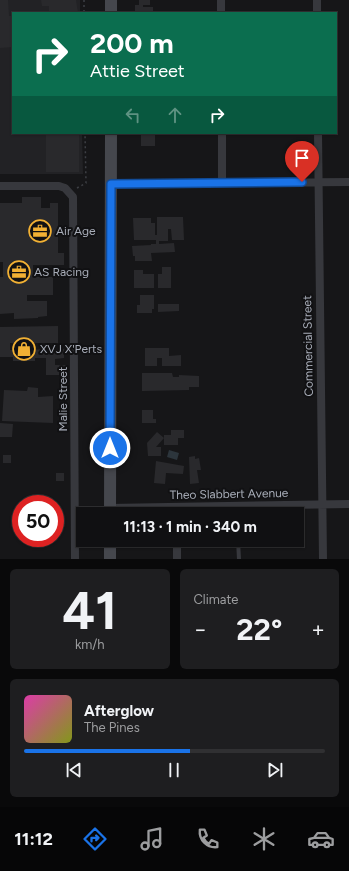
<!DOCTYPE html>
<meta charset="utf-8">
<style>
:root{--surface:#101012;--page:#1e1e20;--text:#f1f3f6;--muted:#9c9d9f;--line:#303032;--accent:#1a73e8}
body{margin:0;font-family:Figtree,sans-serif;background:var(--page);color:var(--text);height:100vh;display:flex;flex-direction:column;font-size:15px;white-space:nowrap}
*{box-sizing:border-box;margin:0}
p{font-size:13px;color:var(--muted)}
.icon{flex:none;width:22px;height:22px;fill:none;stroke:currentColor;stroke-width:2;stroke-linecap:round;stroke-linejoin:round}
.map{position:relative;height:559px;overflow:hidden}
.sheet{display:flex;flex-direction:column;gap:10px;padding:10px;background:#09090a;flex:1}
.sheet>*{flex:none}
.banner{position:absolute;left:12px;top:12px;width:325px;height:122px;border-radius:0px;box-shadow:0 1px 3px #0004,0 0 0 1px var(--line);background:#0b6e4f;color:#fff;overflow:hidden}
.speed{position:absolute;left:12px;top:495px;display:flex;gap:8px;font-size:20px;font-weight:700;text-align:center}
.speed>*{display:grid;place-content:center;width:52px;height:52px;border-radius:50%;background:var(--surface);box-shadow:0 1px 3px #0004,0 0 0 1px var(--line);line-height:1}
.speed .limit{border:6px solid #d22;background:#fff;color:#111}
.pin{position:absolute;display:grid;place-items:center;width:34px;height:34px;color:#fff;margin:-41px -17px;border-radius:50% 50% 50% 0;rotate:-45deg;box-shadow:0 0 4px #0007}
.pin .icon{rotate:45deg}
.me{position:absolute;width:44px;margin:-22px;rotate:0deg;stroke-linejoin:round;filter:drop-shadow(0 0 3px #0008)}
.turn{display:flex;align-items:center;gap:14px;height:84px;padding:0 12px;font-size:18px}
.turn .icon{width:52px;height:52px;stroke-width:2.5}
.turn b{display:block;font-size:28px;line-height:34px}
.lanes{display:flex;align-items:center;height:38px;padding:0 12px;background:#0003;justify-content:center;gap:20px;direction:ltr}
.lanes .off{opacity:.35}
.big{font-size:30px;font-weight:700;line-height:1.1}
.sheet .card{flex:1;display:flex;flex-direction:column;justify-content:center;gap:6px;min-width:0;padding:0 14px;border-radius:6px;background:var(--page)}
.sheet .dial{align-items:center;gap:0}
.dial b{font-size:52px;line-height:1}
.song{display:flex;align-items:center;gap:12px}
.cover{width:48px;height:48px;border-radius:6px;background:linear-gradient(135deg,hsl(320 70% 55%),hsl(70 70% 35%))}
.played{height:4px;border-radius:2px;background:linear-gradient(90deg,var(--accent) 55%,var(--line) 55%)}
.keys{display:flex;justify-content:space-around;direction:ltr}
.heat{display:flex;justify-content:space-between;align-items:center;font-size:22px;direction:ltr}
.sheet .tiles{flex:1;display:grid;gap:10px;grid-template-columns:1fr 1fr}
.card:last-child{grid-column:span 2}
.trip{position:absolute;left:76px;top:507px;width:228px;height:40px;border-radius:0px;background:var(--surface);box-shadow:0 1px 3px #0004,0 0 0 1px var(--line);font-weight:700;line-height:40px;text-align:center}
.tabs{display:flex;height:64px;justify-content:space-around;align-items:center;background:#060607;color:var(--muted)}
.tabs .icon{width:28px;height:28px}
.tabs .active{color:var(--accent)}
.tabs b{font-size:18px;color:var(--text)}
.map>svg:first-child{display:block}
.built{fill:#222225}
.water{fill:#2c353c}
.building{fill:#29292c}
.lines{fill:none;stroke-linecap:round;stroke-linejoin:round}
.path{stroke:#3d3f44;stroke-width:1.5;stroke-dasharray:2 3;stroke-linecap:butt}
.lane{stroke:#37383d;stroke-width:4}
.street{stroke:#37383d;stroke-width:8}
.secondary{stroke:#45474d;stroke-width:12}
.route-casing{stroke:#114b97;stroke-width:10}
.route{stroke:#1a73e8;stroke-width:7}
.labels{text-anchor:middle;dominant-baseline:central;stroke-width:4;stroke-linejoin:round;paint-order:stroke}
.poi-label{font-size:12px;fill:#a8adb8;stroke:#111113;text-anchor:start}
.street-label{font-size:12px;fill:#a8adb8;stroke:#111113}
</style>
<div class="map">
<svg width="349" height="559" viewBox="0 0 349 559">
<rect width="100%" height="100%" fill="#161618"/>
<path class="built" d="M0,0H80V13H13V133H82L83,174H0Z"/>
<path class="water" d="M169,450L179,453L177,460L167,457Z"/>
<path class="building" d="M0,0H8L9,16H13V47L0,48Z
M41,0H76L78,13H49V6H42Z
M139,0H150V5H143V7H153V13H135V5H139Z
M46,133H79V172H46Z
M141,133H155V146H141Z
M22,197H41V208H50V203H58V253H64V265H33V277H53V295H27V301H47V316L38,317V318L14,319V313L0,314V277H3V262H0V203H22Z
M157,217H183L184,240H172L171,229H168V241H159V244L174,243L175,252L151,253L152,261H135V256H133L132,246L151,245V244H156V240H134L133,218H151V223H155V235H157Z
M162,267H171V288H158V274H162Z
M134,270H143V274H154V288H134Z
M140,295H154V309H152V313H137V305H140Z
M158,304H179V311L158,312Z
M58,326V343H10V350L64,349V358L55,359V365H66V375H46V358H35V361H13V357H0V327Z
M145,348H169V356L181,355V366H162V358H157V366H145Z
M142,373H172L173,377H179V375L199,376V387H189V390L142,391Z
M28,387L38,388V397L53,396V423L2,421L4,390L27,391Z
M142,410H153V419H156V423H142Z
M0,423L13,424L12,437H0Z
M171,430H184V438H178V445H164V435H171Z
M157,432L164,438L156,447H161V456H148L147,443Z
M3,455H11V463H3Z
M195,456V459L199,458L201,470H197L199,483L190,484L189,457Z
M156,461L184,466L183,474L166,473L165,484L154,483Z
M56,473H64V481H56Z
M59,518H65V524H59Z"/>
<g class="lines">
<path class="path" d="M84,0V13
M77,188L86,183L85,133"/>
<path class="lane" d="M236,505L237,514
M238,540L239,559"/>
<path class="street" d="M221,0V13
M317,0V13
M222,133V183
M318,133L323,559
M111,184L349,182
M0,186H59L65,188L73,197L75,559
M110,508L349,504
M177,540V559"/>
<path class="secondary" d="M111,13V0
M110,514L111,133
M110,540V559"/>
</g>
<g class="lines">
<g class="route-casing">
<path id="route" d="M110,448L111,184L302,182"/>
</g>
<use href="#route" class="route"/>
</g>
<defs>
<g id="office-ring" transform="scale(1.15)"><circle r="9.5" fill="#111113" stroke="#f2b134" stroke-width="1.5"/><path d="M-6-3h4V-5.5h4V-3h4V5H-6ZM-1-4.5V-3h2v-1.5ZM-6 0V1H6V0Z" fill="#f2b134"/></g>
<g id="shop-ring" transform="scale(1.15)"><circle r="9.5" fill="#111113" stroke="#f2b134" stroke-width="1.5"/><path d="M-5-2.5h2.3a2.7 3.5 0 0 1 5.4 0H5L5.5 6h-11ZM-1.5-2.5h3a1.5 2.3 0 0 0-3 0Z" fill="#f2b134"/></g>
</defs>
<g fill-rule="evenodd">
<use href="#office-ring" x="40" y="231"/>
<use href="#office-ring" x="19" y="272"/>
<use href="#shop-ring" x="24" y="349"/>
</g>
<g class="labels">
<g class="poi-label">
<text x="56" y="231">Air Age</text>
<text x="34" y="272">AS Racing</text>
<text x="40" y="349">XVJ X'Perts</text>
</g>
<g class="street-label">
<text transform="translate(308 346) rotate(-91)">Commercial Street</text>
<text transform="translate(63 399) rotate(-90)">Malie Street</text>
<text transform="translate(229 494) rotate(-1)">Theo Slabbert Avenue</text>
</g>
</g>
</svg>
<div class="speed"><div class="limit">50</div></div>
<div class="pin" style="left:302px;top:182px;background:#d93025"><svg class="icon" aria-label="arrive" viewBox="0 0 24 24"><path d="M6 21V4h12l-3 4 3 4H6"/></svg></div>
<svg class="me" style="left:110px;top:448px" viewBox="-20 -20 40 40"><circle r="17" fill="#1a73e8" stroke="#fff" stroke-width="3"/><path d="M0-11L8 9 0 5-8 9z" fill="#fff"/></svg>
<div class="trip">11:13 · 1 min · 340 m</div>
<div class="banner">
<div class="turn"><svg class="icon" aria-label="right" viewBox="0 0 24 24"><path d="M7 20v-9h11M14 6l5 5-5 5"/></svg><div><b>200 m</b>Attie Street</div></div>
<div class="lanes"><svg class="icon off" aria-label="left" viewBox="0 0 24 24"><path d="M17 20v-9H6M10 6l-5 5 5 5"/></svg><svg class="icon off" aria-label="ahead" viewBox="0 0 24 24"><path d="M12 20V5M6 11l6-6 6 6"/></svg><svg class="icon" aria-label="right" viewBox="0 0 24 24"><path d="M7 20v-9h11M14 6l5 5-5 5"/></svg></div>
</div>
</div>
<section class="sheet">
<div class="tiles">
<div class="card dial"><b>41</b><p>km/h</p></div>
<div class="card"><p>Climate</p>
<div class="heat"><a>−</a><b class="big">22°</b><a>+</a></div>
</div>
<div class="card">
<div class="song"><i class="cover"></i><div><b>Afterglow</b><p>The Pines</p></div></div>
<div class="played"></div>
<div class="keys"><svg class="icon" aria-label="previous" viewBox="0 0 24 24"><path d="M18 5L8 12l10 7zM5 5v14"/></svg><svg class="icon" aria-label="pause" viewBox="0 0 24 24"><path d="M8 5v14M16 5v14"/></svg><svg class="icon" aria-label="next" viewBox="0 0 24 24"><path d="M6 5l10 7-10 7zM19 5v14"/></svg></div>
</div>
</div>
</section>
<nav class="tabs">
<b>11:12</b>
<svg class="icon active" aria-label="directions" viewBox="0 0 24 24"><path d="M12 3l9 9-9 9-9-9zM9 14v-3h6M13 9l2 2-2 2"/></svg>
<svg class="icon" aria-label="music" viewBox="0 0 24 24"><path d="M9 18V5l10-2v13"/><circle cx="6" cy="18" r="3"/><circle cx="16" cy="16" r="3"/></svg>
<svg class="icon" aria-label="phone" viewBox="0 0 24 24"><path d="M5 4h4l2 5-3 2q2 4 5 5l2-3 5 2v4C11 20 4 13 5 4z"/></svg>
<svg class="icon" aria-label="climate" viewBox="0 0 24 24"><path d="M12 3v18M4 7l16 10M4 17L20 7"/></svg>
<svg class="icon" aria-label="car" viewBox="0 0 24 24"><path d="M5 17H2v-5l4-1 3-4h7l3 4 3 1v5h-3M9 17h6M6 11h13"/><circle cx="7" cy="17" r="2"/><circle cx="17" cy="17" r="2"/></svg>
</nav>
